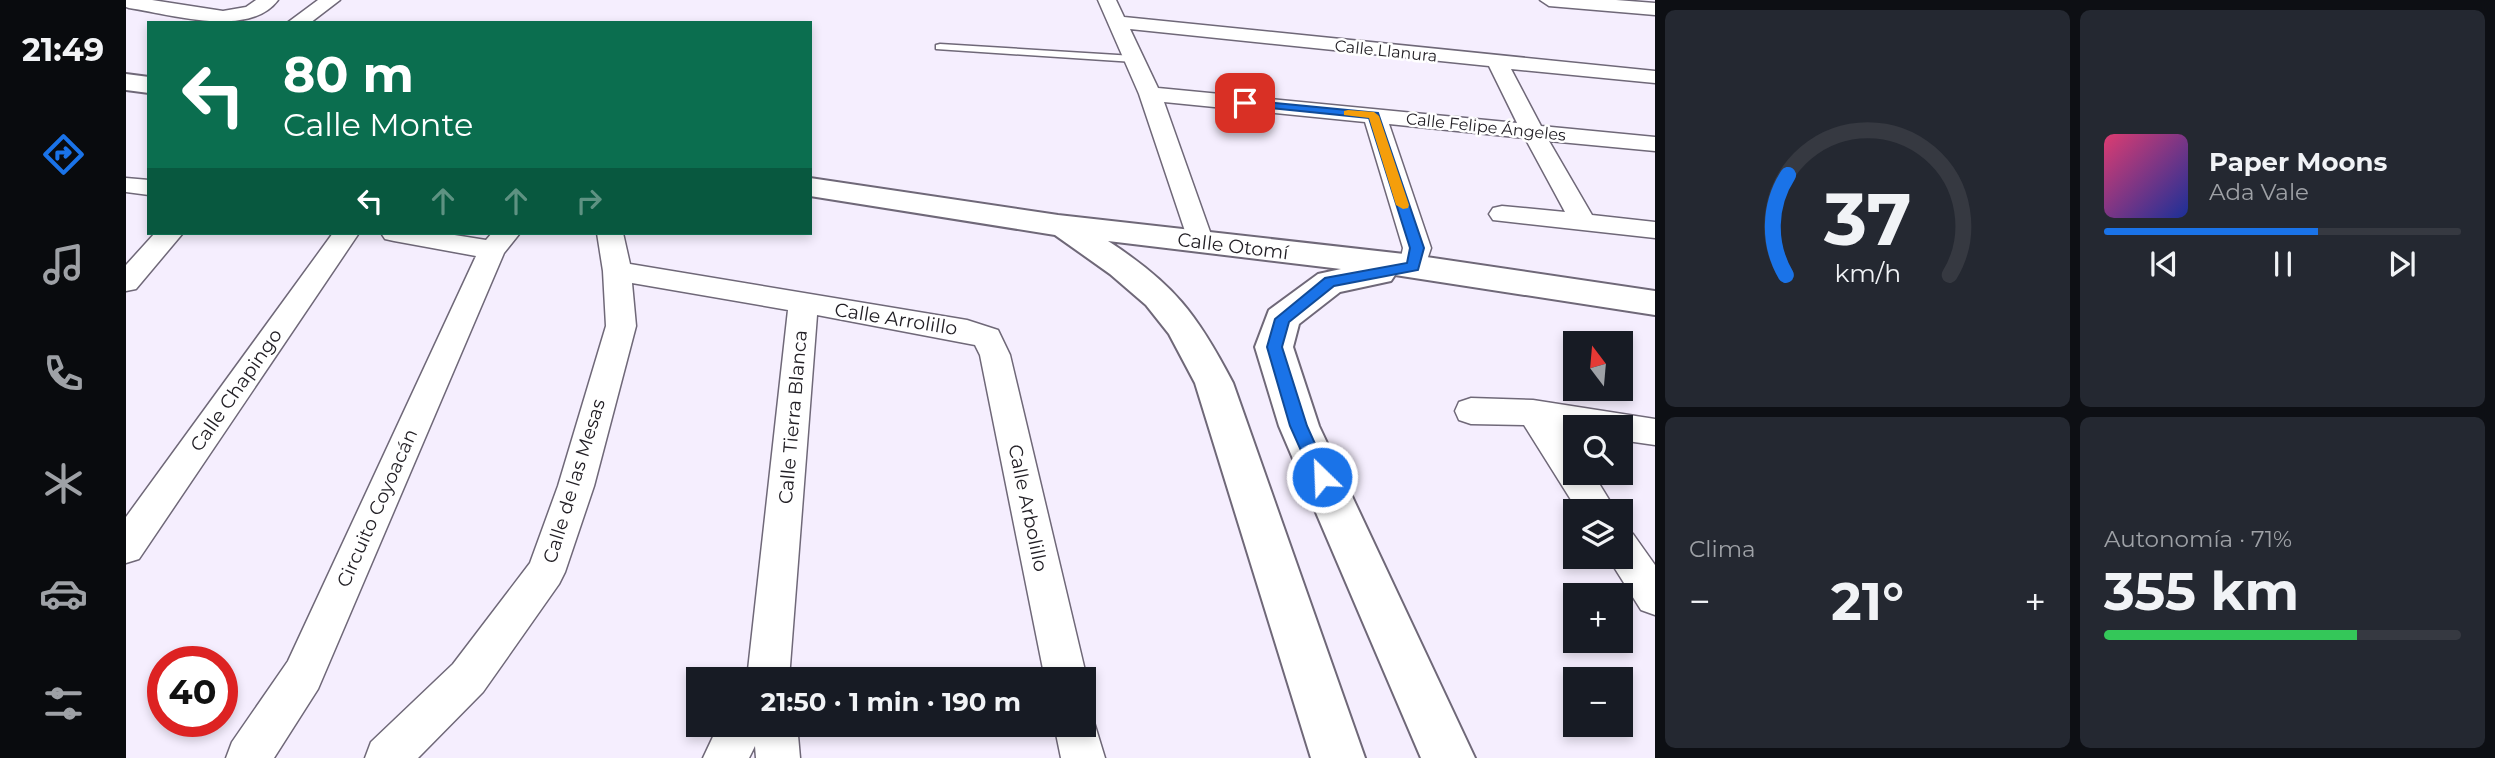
<!DOCTYPE html>
<html lang="es">
<meta charset="utf-8">
<style>
:root{--surface:#171b24;--page:#242831;--text:#f1f3f6;--muted:#9ea1a6;--line:#363941;--accent:#1a73e8}
body{margin:0;font-family:Montserrat,sans-serif;background:var(--page);color:var(--text);height:100vh;display:flex;flex-direction:column;font-size:26px;white-space:nowrap}
*{box-sizing:border-box;margin:0}
p{font-size:23px;color:var(--muted)}
.icon{flex:none;width:38px;height:38px;fill:none;stroke:currentColor;stroke-width:2;stroke-linecap:round;stroke-linejoin:round}
.map{position:relative;flex:1;overflow:hidden}
.sheet{display:flex;flex-direction:column;gap:10px;padding:10px;background:#0d0f14;width:840px}
.sheet>*{flex:none}
.top-card{position:absolute;left:21px;top:21px;width:665px;height:214px;border-radius:0px;box-shadow:0 4px 10px #0003;background:#0b6e4f;color:#fff;overflow:hidden}
.needle{width:46px;rotate:344deg}
.fabs{position:absolute;left:1437px;top:331px;display:grid;gap:14px}
.fabs a{display:grid;place-items:center;width:70px;height:70px;border-radius:0px;background:var(--surface);box-shadow:0 4px 10px #0003;font-size:35px}
.speed{position:absolute;left:21px;top:646px;display:flex;gap:14px;font-size:35px;font-weight:700;text-align:center}
.speed>*{display:grid;place-content:center;width:91px;height:91px;border-radius:50%;background:var(--surface);box-shadow:0 4px 10px #0003;line-height:1}
.speed .limit{border:10px solid #d22;background:#fff;color:#111}
.pin{position:absolute;display:grid;place-items:center;width:60px;height:60px;color:#fff;margin:-30px;border-radius:14px;box-shadow:0 4px 10px #0006}
.me{position:absolute;width:77px;margin:-38px;rotate:336deg;stroke-linejoin:round;filter:drop-shadow(0 0 5px #0008)}
.turn{display:flex;align-items:center;gap:24px;height:147px;padding:0 21px;font-size:32px}
.turn .icon{width:91px;height:91px;stroke-width:2.5}
.turn b{display:block;font-size:49px;line-height:60px}
.lanes{display:flex;align-items:center;height:66px;padding:0 21px;background:#0003;justify-content:center;gap:35px;direction:ltr}
.lanes .off{opacity:.35}
.big{font-size:52px;font-weight:700;line-height:1.1}
.sheet .tile{flex:1;display:flex;flex-direction:column;justify-content:center;gap:10px;min-width:0;padding:0 24px;border-radius:10px;background:var(--page)}
.sheet .dial{align-items:center;gap:0}
.dial svg{height:182px;overflow:visible;fill:none;stroke:var(--line);stroke-width:7;stroke-linecap:round;text-anchor:middle}
.dial text{fill:var(--text);stroke:none}
.song{display:flex;align-items:center;gap:21px}
.cover{width:84px;height:84px;border-radius:10px;background:linear-gradient(135deg,hsl(340 70% 55%),hsl(230 70% 35%))}
.played{height:7px;border-radius:4px;background:linear-gradient(90deg,var(--accent) 60%,var(--line) 60%)}
.keys{display:flex;justify-content:space-around;direction:ltr}
.heat{display:flex;justify-content:space-between;align-items:center;font-size:38px;direction:ltr}
.charge{height:10px;border-radius:5px;background:linear-gradient(90deg,#34c759 71%,var(--line) 0)}
.sheet .tiles{flex:1;display:grid;gap:10px;grid-template-columns:repeat(2,1fr)}
.trip{position:absolute;left:560px;top:667px;width:410px;height:70px;border-radius:0px;background:var(--surface);box-shadow:0 4px 10px #0003;font-weight:700;line-height:70px;text-align:center}
main{display:flex;flex:1;min-height:0}
.tabs{display:flex;flex-direction:column;width:126px;justify-content:space-around;align-items:center;background:#090b0e;color:var(--muted)}
.tabs .icon{width:49px;height:49px}
.tabs .active{color:var(--accent)}
.tabs b{font-size:32px;color:var(--text)}
.map>svg:first-child{display:block}
.lines{fill:none;stroke-linecap:round;stroke-linejoin:round}
.lane-casing{stroke:#6f6878;stroke-width:3}
.street-casing{stroke:#6f6878;stroke-width:3}
.secondary-casing{stroke:#6f6878;stroke-width:4}
.lane{fill:#fff;fill-rule:evenodd}
.street{fill:#fff;fill-rule:evenodd}
.secondary{fill:#fff;fill-rule:evenodd}
.route{fill:#1a73e8;stroke:#114b97;stroke-width:2}
.slow{fill:#f59e0b}
.labels{text-anchor:middle;dominant-baseline:central;stroke-width:5;stroke-linejoin:round;paint-order:stroke}
.far-street-label{font-size:16px;fill:#232026;stroke:#fff}
.street-label{font-size:19px;fill:#232026;stroke:#fff}
</style>
<main>
<nav class="tabs">
<b>21:49</b>
<svg class="icon active" aria-label="directions" viewBox="0 0 24 24"><path d="M12 3l9 9-9 9-9-9zM9 14v-3h6M13 9l2 2-2 2"/></svg>
<svg class="icon" aria-label="music" viewBox="0 0 24 24"><path d="M9 18V5l10-2v13"/><circle cx="6" cy="18" r="3"/><circle cx="16" cy="16" r="3"/></svg>
<svg class="icon" aria-label="phone" viewBox="0 0 24 24"><path d="M5 4h4l2 5-3 2q2 4 5 5l2-3 5 2v4C11 20 4 13 5 4z"/></svg>
<svg class="icon" aria-label="climate" viewBox="0 0 24 24"><path d="M12 3v18M4 7l16 10M4 17L20 7"/></svg>
<svg class="icon" aria-label="car" viewBox="0 0 24 24"><path d="M5 17H2v-5l4-1 3-4h7l3 4 3 1v5h-3M9 17h6M6 11h13"/><circle cx="7" cy="17" r="2"/><circle cx="17" cy="17" r="2"/></svg>
<svg class="icon" aria-label="filters" viewBox="0 0 24 24"><path d="M4 7h16M4 17h16"/><circle cx="9" cy="7" r="2"/><circle cx="15" cy="17" r="2"/></svg>
</nav>
<div class="map">
<svg width="1529" height="758" viewBox="0 0 1529 758">
<rect width="100%" height="100%" fill="#f5eefe"/>
<g class="lines">
<g class="lane-casing">
<path id="lane" d="M814,44L1008,56L1013,59L1008,62L810,49V45Z"/>
</g>
<g class="street-casing">
<path id="street" d="M0,0H26L97,11L120,7L130,0H152C123,39 44,14 3,8L0,7Z
M192,0H214L184,23H161Z
M972,0H990L998,17L1529,71V83L1385,69L1415,126L1529,137V151L1423,141L1466,215L1529,222V238L1367,220L1363,214L1367,208L1376,206L1439,212L1399,138L1263,124L1305,248L1297,272L1287,275L1277,272L1273,266L1277,248L1239,122L1038,102L1088,243L1085,249L1075,252L1065,249L1013,94ZM1004,29L1363,66L1391,123L1032,88Z
M1414,0H1490L1529,3V15L1423,6Z
M0,178L23,180V195L0,192Z
M29,233H57L10,289L0,291V265Z
M207,233H233L13,559L0,563V517Z
M255,233H316L360,240L366,233H394L378,253L192,689L148,758H100L106,742L162,661L350,256L268,241L259,239Z
M471,233H497L504,264L841,320L872,330L884,355L961,679L957,687V679H919L854,355L849,345L691,315L663,679H621L662,310L506,283L510,326L468,486L439,572L433,584L357,692L292,758H239L245,742L327,664L404,563L432,486L480,326L477,271Z
M1345,398L1407,400L1529,419V445L1494,440V427H1449V432L1437,430L1449,448V472H1466L1490,511H1452L1398,425L1345,424L1333,420L1329,411L1333,402Z
M1494,529L1507,534L1529,565V615L1515,610L1481,556H1494Z
M957,706L964,709L979,758H935L928,724H957Z
M593,724H671L674,758H630L629,746L623,758H577Z"/>
</g>
<g class="secondary-casing">
<path id="secondary" d="M0,74L23,77V93L0,90Z
M684,178L932,215L1287,255L1529,291V315L1269,275L1265,281L1214,292L1173,324L1167,347L1193,426L1349,758H1295L1153,426L1129,347L1143,310L1192,274L1215,269L982,241C1048,284 1071,314 1107,383L1239,758H1185L1069,383L1043,334L1020,305L984,274L929,235L684,196Z"/>
</g>
<use href="#lane" class="lane"/>
<use href="#street" class="street"/>
<use href="#secondary" class="secondary"/>
</g>
<path class="route" d="M1119,100L1252,113L1298,248L1292,270L1208,286L1163,322L1156,347L1181,426L1204,477L1202,482L1196,484L1189,482L1164,426L1141,347L1149,319L1199,278L1281,263L1284,248L1243,118L1115,105V101Z"/>
<path class="slow" d="M1222,110L1248,112L1253,116L1283,205L1282,208L1277,209L1270,205L1243,118L1218,115V111Z"/>
<g class="labels">
<g class="far-street-label">
<text transform="translate(1260 51) rotate(6)">Calle Llanura</text>
<text transform="translate(1360 127) rotate(6)">Calle Felipe Ángeles</text>
</g>
<g class="street-label">
<text transform="translate(1107 246) rotate(7)">Calle Otomí</text>
<text transform="translate(770 319) rotate(9)">Calle Arrolillo</text>
<text transform="translate(110 390) rotate(-55)">Calle Chapingo</text>
<text transform="translate(667 417) rotate(-85)">Calle Tierra Blanca</text>
<text transform="translate(448 481) rotate(-73)">Calle de las Mesas</text>
<text transform="translate(251 508) rotate(-66)">Circuito Coyoacán</text>
<text transform="translate(902 508) rotate(78)">Calle Arbolillo</text>
</g>
</g>
</svg>
<div class="fabs">
<a><svg class="needle" viewBox="-14 -14 28 28"><path d="M0-13l5 13h-10z" fill="#e53935"/><path d="M0 13l5-13h-10z" fill="#9ea1a6"/></svg></a>
<a><svg class="icon" aria-label="search" viewBox="0 0 24 24"><circle cx="10" cy="10" r="6"/><path d="M15 15l6 6"/></svg></a>
<a><svg class="icon" aria-label="layers" viewBox="0 0 24 24"><path d="M12 4l9 5-9 5-9-5zM3 14l9 5 9-5"/></svg></a>
<a>+</a>
<a>−</a>
</div>
<div class="speed"><div class="limit">40</div></div>
<div class="pin" style="left:1119px;top:103px;background:#d93025"><svg class="icon" aria-label="arrive" viewBox="0 0 24 24"><path d="M6 21V4h12l-3 4 3 4H6"/></svg></div>
<svg class="me" style="left:1196px;top:477px" viewBox="-20 -20 40 40"><circle r="17" fill="#1a73e8" stroke="#fff" stroke-width="3"/><path d="M0-11L8 9 0 5-8 9z" fill="#fff"/></svg>
<div class="trip">21:50 · 1 min · 190 m</div>
<div class="top-card">
<div class="turn"><svg class="icon" aria-label="left" viewBox="0 0 24 24"><path d="M17 20v-9H6M10 6l-5 5 5 5"/></svg><div><b>80 m</b>Calle Monte</div></div>
<div class="lanes"><svg class="icon" aria-label="left" viewBox="0 0 24 24"><path d="M17 20v-9H6M10 6l-5 5 5 5"/></svg><svg class="icon off" aria-label="ahead" viewBox="0 0 24 24"><path d="M12 20V5M6 11l6-6 6 6"/></svg><svg class="icon off" aria-label="ahead" viewBox="0 0 24 24"><path d="M12 20V5M6 11l6-6 6 6"/></svg><svg class="icon off" aria-label="right" viewBox="0 0 24 24"><path d="M7 20v-9h11M14 6l5 5-5 5"/></svg></div>
</div>
</div>
<section class="sheet">
<div class="tiles">
<div class="tile dial"><svg viewBox="0 0 100 80">
<path d="M14 69A42 42 0 1 1 86 69"/>
<path d="M14 69A42 42 0 0 1 15 25" stroke="#1a73e8"/>
<text x="50" y="56" font-size="32" font-weight="700">37</text>
<text x="50" y="72" font-size="11">km/h</text>
</svg></div>
<div class="tile">
<div class="song"><i class="cover"></i><div><b>Paper Moons</b><p>Ada Vale</p></div></div>
<div class="played"></div>
<div class="keys"><svg class="icon" aria-label="previous" viewBox="0 0 24 24"><path d="M18 5L8 12l10 7zM5 5v14"/></svg><svg class="icon" aria-label="pause" viewBox="0 0 24 24"><path d="M8 5v14M16 5v14"/></svg><svg class="icon" aria-label="next" viewBox="0 0 24 24"><path d="M6 5l10 7-10 7zM19 5v14"/></svg></div>
</div>
<div class="tile"><p>Clima</p>
<div class="heat"><a>−</a><b class="big">21°</b><a>+</a></div>
</div>
<div class="tile"><p>Autonomía · 71%</p><b class="big">355 km</b><div class="charge"></div></div>
</div>
</section>
</main>
